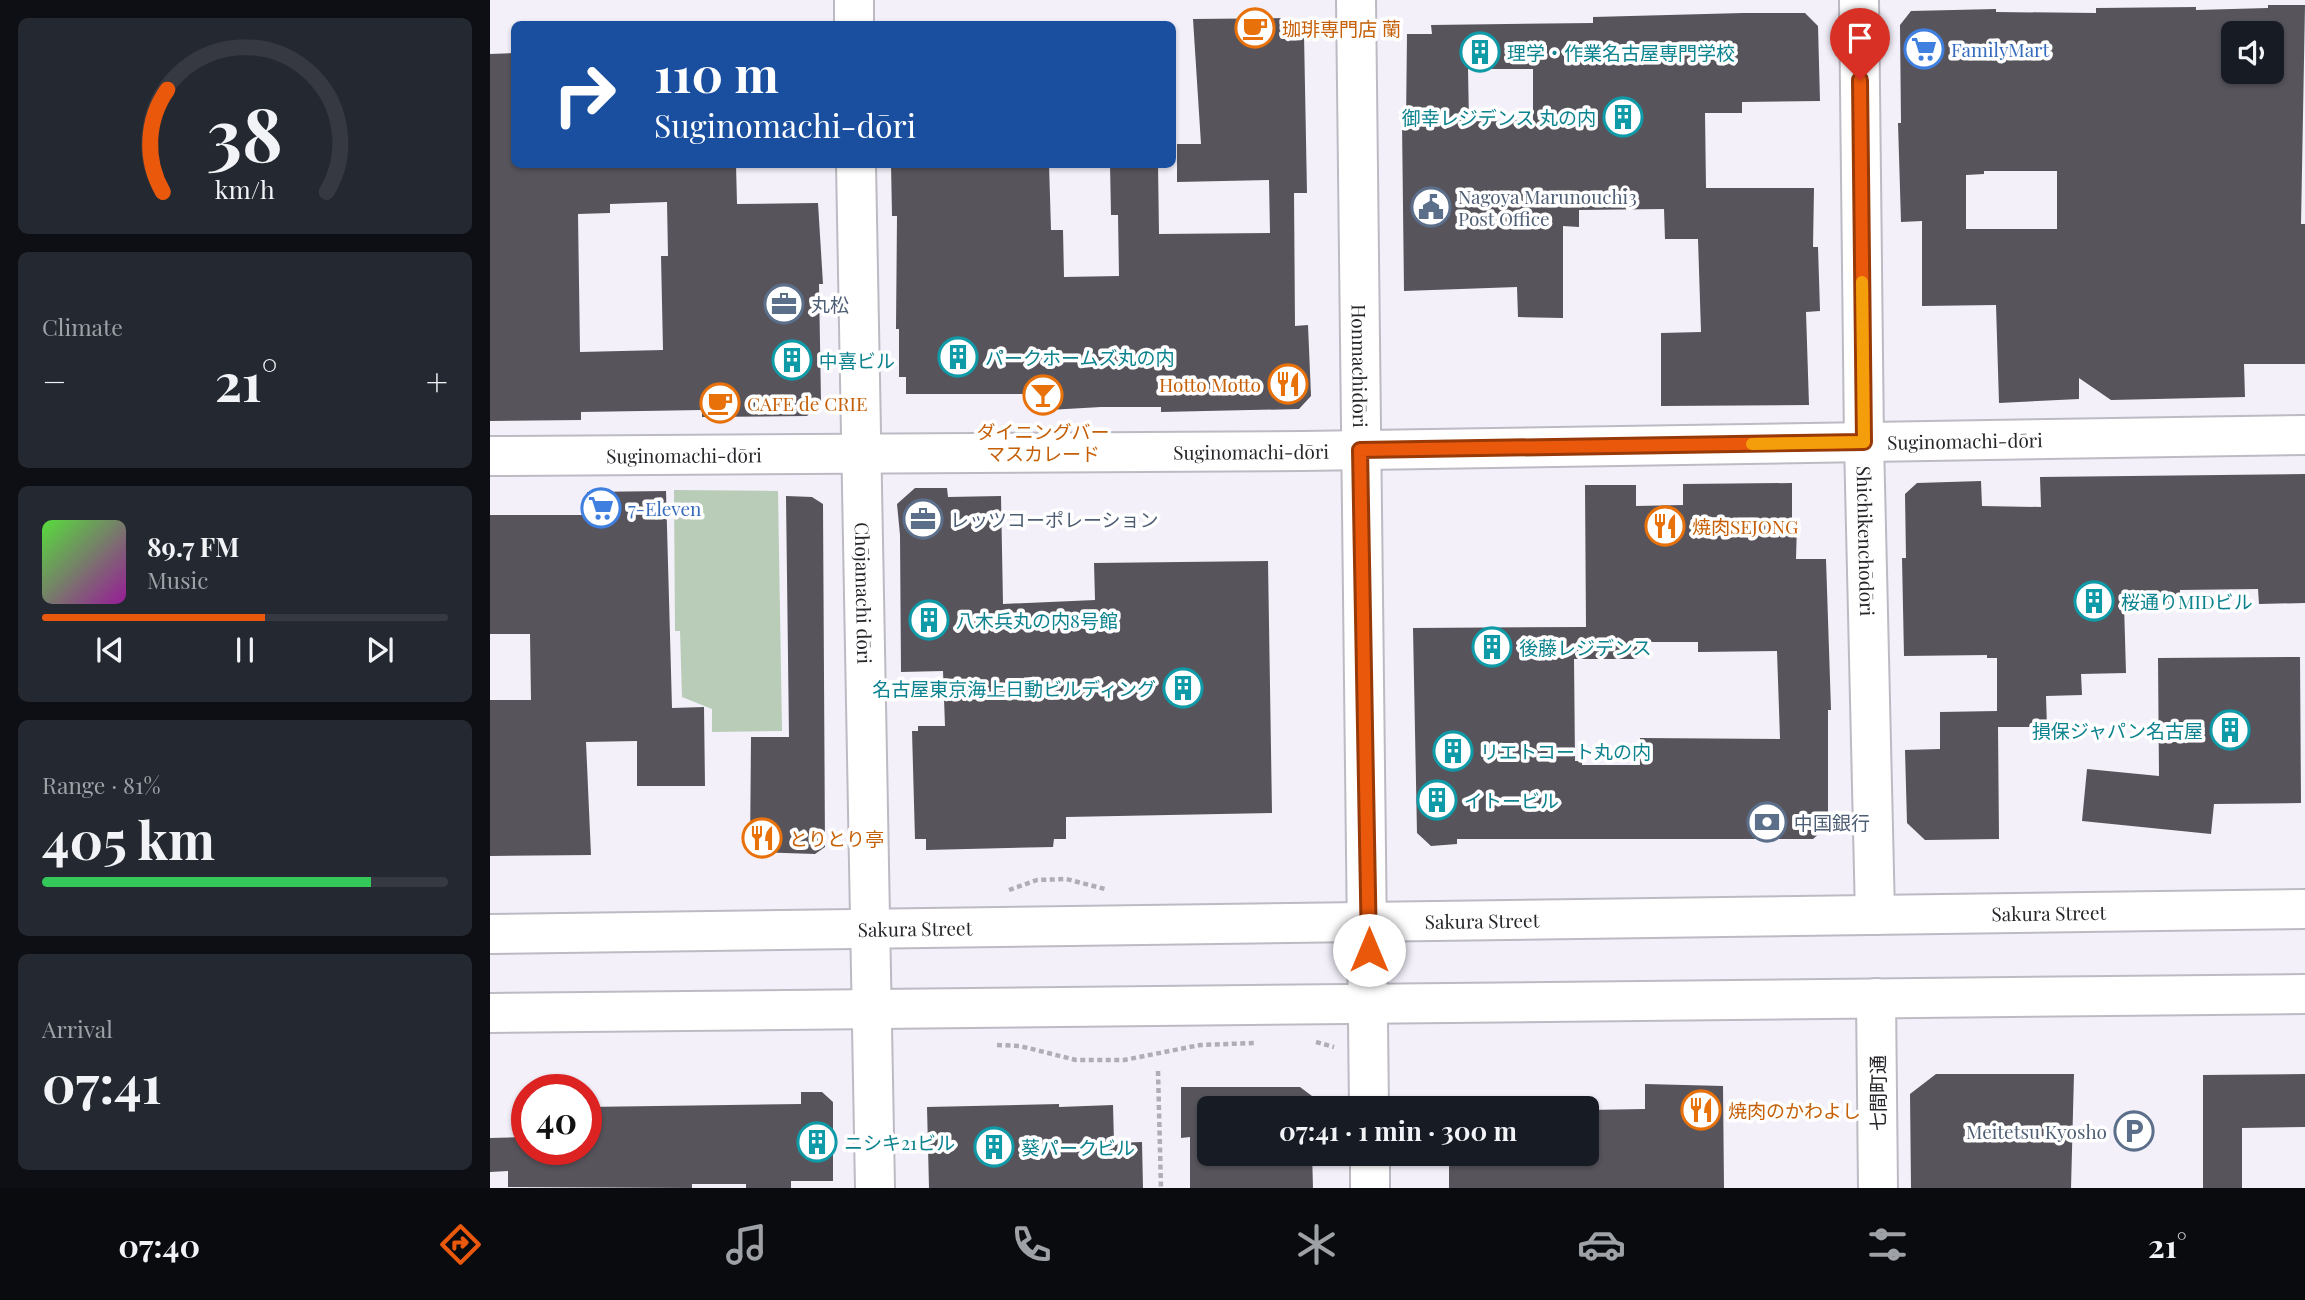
<!DOCTYPE html>
<meta charset="utf-8">
<style>
:root{--surface:#171b24;--page:#242831;--text:#f1f3f6;--muted:#9ea1a6;--line:#363941;--accent:#ea580c}
body{margin:0;font-family:"Playfair Display","Noto Sans JP",serif;background:var(--page);color:var(--text);height:100vh;display:flex;flex-direction:column;font-size:26px;white-space:nowrap}
*{box-sizing:border-box;margin:0}
p{font-size:23px;color:var(--muted)}
.icon{flex:none;width:38px;height:38px;fill:none;stroke:currentColor;stroke-width:2;stroke-linecap:round;stroke-linejoin:round}
.map{position:relative;flex:1;overflow:hidden}
.panel{display:flex;flex-direction:column;gap:18px;padding:18px;background:#0d0f14;width:490px}
.panel>*{flex:none}
.guide{position:absolute;left:21px;top:21px;width:665px;height:147px;border-radius:10px;box-shadow:0 2px 5px #0004;background:#1a4fa0;color:#fff;overflow:hidden}
.tools{position:absolute;left:1731px;top:21px;display:grid;gap:14px}
.tools a{display:grid;place-items:center;width:63px;height:63px;border-radius:10px;background:var(--surface);box-shadow:0 2px 5px #0004;font-size:35px}
.speed{position:absolute;left:21px;top:1074px;display:flex;gap:14px;font-size:35px;font-weight:700;text-align:center}
.speed>*{display:grid;place-content:center;width:91px;height:91px;border-radius:50%;background:var(--surface);box-shadow:0 2px 5px #0004;line-height:1}
.speed .limit{border:10px solid #d22;background:#fff;color:#111}
.pin{position:absolute;display:grid;place-items:center;width:60px;height:60px;color:#fff;margin:-72px -30px;border-radius:50% 50% 50% 0;rotate:-45deg;box-shadow:0 0 7px #0007}
.pin .icon{rotate:45deg}
.me{position:absolute;width:77px;margin:-38px;rotate:0deg;stroke-linejoin:round;filter:drop-shadow(0 0 5px #0008)}
.turn{display:flex;align-items:center;gap:24px;height:147px;padding:0 28px;font-size:32px}
.turn .icon{width:91px;height:91px;stroke-width:2.5}
.turn b{display:block;font-size:49px;line-height:60px}
.big{font-size:52px;font-weight:700;line-height:1.1}
.panel .card{flex:1;display:flex;flex-direction:column;justify-content:center;gap:10px;min-width:0;padding:0 24px;border-radius:10px;background:var(--page)}
.panel .dial{align-items:center;gap:0}
.dial svg{height:182px;overflow:visible;fill:none;stroke:var(--line);stroke-width:7;stroke-linecap:round;text-anchor:middle}
.dial text{fill:var(--text);stroke:none}
.song{display:flex;align-items:center;gap:21px}
.cover{width:84px;height:84px;border-radius:10px;background:linear-gradient(135deg,hsl(110 70% 55%),hsl(300 70% 35%))}
.played{height:7px;border-radius:4px;background:linear-gradient(90deg,var(--accent) 55%,var(--line) 55%)}
.keys{display:flex;justify-content:space-around;direction:ltr}
.heat{display:flex;justify-content:space-between;align-items:center;font-size:38px;direction:ltr}
.charge{height:10px;border-radius:5px;background:linear-gradient(90deg,#34c759 81%,var(--line) 0)}
.trip{position:absolute;left:707px;top:1096px;width:402px;height:70px;border-radius:10px;background:var(--surface);box-shadow:0 2px 5px #0004;font-weight:700;line-height:70px;text-align:center}
.dock{display:flex;height:112px;justify-content:space-around;align-items:center;background:#090b0e;color:var(--muted)}
.dock .icon{width:49px;height:49px}
.dock .active{color:var(--accent)}
.dock b{font-size:32px;color:var(--text)}
main{display:flex;flex:1;min-height:0}
.map>svg:first-child{display:block}
.green{fill:#b8ccb8}
.building{fill:#57545c;fill-rule:evenodd}
.lines{fill:none;stroke-linecap:round;stroke-linejoin:round}
.minor-casing{stroke:#bdbac3;stroke-width:42}
.highway-casing{stroke:#bdbac3;stroke-width:42}
.path{stroke:#b0adb5;stroke-width:4.5;stroke-dasharray:5 3.5;stroke-linecap:butt}
.minor{stroke:#fff;stroke-width:38}
.highway{stroke:#fff;stroke-width:38}
.route-casing{stroke:#983908;stroke-width:18}
.route{stroke:#ea580c;stroke-width:12}
.slow{stroke:#f59e0b;stroke-width:12}
.labels{text-anchor:middle;dominant-baseline:central;stroke-width:7;stroke-linejoin:round;paint-order:stroke}
.food-label{font-size:19px;fill:#c56008;stroke:#fff;text-anchor:start}
.shop-label{font-size:19px;fill:#366cbe;stroke:#fff;text-anchor:start}
.culture-label{font-size:19px;fill:#0d838f;stroke:#fff;text-anchor:start}
.service-label{font-size:19px;fill:#4e5e75;stroke:#fff;text-anchor:start}
.street-label{font-size:19px;fill:#272529;stroke:#fff}
</style>
<main>
<section class="panel">
<div class="card dial"><svg viewBox="0 0 100 80">
<path d="M14 69A42 42 0 1 1 86 69"/>
<path d="M14 69A42 42 0 0 1 16 24" stroke="#ea580c"/>
<text x="50" y="56" font-size="32" font-weight="700">38</text>
<text x="50" y="72" font-size="11">km/h</text>
</svg></div>
<div class="card"><p>Climate</p>
<div class="heat"><a>−</a><b class="big">21°</b><a>+</a></div>
</div>
<div class="card">
<div class="song"><i class="cover"></i><div><b>89.7 FM</b><p>Music</p></div></div>
<div class="played"></div>
<div class="keys"><svg class="icon" aria-label="previous" viewBox="0 0 24 24"><path d="M18 5L8 12l10 7zM5 5v14"/></svg><svg class="icon" aria-label="pause" viewBox="0 0 24 24"><path d="M8 5v14M16 5v14"/></svg><svg class="icon" aria-label="next" viewBox="0 0 24 24"><path d="M6 5l10 7-10 7zM19 5v14"/></svg></div>
</div>
<div class="card"><p>Range · 81%</p><b class="big">405 km</b><div class="charge"></div></div>
<div class="card"><p>Arrival</p><b class="big">07:41</b></div>
</section>
<div class="map">
<svg width="1815" height="1188" viewBox="0 0 1815 1188">
<rect width="100%" height="100%" fill="#f3f0fa"/>
<path class="green" d="M184,490L288,491L292,731L222,732V709L192,697L190,631H185Z"/>
<path class="building" d="M1778,5H1815L1811,224H1815V364H1754L1755,397L1621,400L1589,378V399L1509,403L1506,305L1432,306V221L1411,222L1408,123H1411L1410,25L1421,11L1506,9V12L1606,13V8L1706,7V10L1778,8ZM1743,33H1782V72H1743ZM1494,171H1567V229H1476V175L1494,174Z
M1253,13H1315L1328,26L1330,101L1252,102V113H1215L1216,188H1324L1323,247H1328L1330,311L1316,312L1319,405L1171,406V333L1211,332L1208,239H1175L1174,209L1089,210V227L1073,226V318L1028,317L1027,287L914,291L912,122H916L917,34H942L941,25L1103,23V17ZM978,69H1043V120L979,121Z
M796,18L814,34L817,193H804L805,326L818,325L821,396L809,409L671,412V407H611L541,411V405H537V394H416V377H409V329H406L407,216H402L401,164H559L561,230H573L574,277L629,276L628,215H621L620,164H668L669,234L780,233L779,180L687,182V144H711L703,19Z
M24,53V164H246L247,204L328,203L333,284H329L331,402L317,416L212,417V410L91,412V420L0,421V54ZM177,202L178,256H171L173,350L90,352L88,214L120,213V204Z
M1815,474V603L1769,604L1768,589L1690,590V604H1634L1636,673L1591,674L1592,695L1556,696L1557,727H1508L1509,839L1435,840L1417,823L1415,750L1450,749V712L1507,711V658H1497V655L1414,656L1412,558H1416L1415,494L1427,483L1491,481L1492,506L1551,507L1550,477Z
M1302,483V524H1307L1306,559H1336L1341,710H1338V826L1323,839H967V844L941,846L927,833L923,628L1096,627L1095,485H1146V506L1193,505V484ZM1147,642H1208V652L1287,651L1290,739L1150,738V765H1092V761H1085L1084,659H1147Z
M425,488H457L458,497L511,496L513,604L605,600L604,563L778,561L782,813L576,817V839H564L563,847L436,850V839H425L422,731H428V726H455L453,671L411,672L410,535L407,504Z
M176,491L182,708L214,707L215,786H147V741L96,742L101,855L0,856V700H41L40,634H0V515H97V492Z
M296,496L322,497L333,504L335,847L325,854L260,852L261,737H299Z
M1810,657L1811,803L1724,804L1721,834L1592,821L1597,769L1669,776L1668,658Z
M1446,1074H1584L1581,1188H1421L1420,1094Z
M1815,1074V1127L1752,1128V1188H1713V1075Z
M1155,1084L1233,1086L1234,1188H959V1153H1097V1110L1155,1109Z
M691,1087H810L822,1096V1108H719V1153H822L823,1188H700V1137L691,1138Z
M311,1092H332L343,1102V1181H301V1188H256V1184H202V1188L18,1187V1171L0,1172V1138L37,1137V1150H96V1107L311,1104Z
M569,1104V1107L623,1105L624,1143L652,1142L653,1188H439L437,1107Z"/>
<g class="lines">
<g class="minor-casing">
<g id="minor">
<path d="M364,0V24"/>
<path id="s1" d="M866,0L879,1108"/>
<path id="s2" d="M1369,0L1374,442L1385,915"/>
<path id="s3" d="M366,164L385,1188"/>
<path id="s4" d="M0,456L813,451L1815,435"/>
<path d="M1386,998L1388,1188"/>
<path d="M880,1153V1188"/>
</g>
</g>
<g class="highway-casing">
<g id="highway">
<path id="s5" d="M0,934L1815,909"/>
<path d="M0,1013L1815,994"/>
</g>
</g>
<path class="path" d="M519,890L547,880L576,879L615,889
M826,1042L844,1047
M507,1045L530,1046L586,1060H634L710,1045L764,1043
M668,1071L671,1188"/>
<use href="#minor" class="minor"/>
<use href="#highway" class="highway"/>
</g>
<g class="lines">
<g class="route-casing">
<path id="route" d="M879,950L870,450L1374,442L1370,80"/>
</g>
<use href="#route" class="route"/>
<path class="slow" d="M1262,444L1374,442L1372,282"/>
</g>
<defs>
<g id="cafe-ring" transform="scale(2.0125)"><circle r="9.5" fill="#fff" stroke="#e8710a" stroke-width="1.5"/><path d="M-5.5-4.5H6V0H3Q3 3.5 0 3.5H-2.5Q-5.5 3.5-5.5 0ZM3-3.2v2h1.7v-2ZM-6 4.5H4V6H-6Z" fill="#e8710a"/></g>
<g id="supermarket-ring" transform="scale(2.0125)"><circle r="9.5" fill="#fff" stroke="#3f7fe0" stroke-width="1.5"/><path d="M-6-5.5h2.5l.6 2H6L4.5 2H-2.5L-4.4-4H-6ZM-1.5 3.2a1.3 1.3 0 1 0 .1 0ZM3 3.2a1.3 1.3 0 1 0 .1 0Z" fill="#3f7fe0"/></g>
<g id="building-ring" transform="scale(2.0125)"><circle r="9.5" fill="#fff" stroke="#0f9aa8" stroke-width="1.5"/><path d="M-4-6H4V6H1V3H-1V6H-4ZM-2.5-4.3h1.7v1.8h-1.7ZM.8-4.3h1.7v1.8H.8ZM-2.5-1h1.7V.8h-1.7ZM.8-1h1.7V.8H.8Z" fill="#0f9aa8"/></g>
<g id="civic-ring" transform="scale(2.0125)"><circle r="9.5" fill="#fff" stroke="#5c6f8a" stroke-width="1.5"/><path d="M-.6-6.5H3V-4.5H.6V-3L4-1V1h2V6H-6V1h2V-1L-.6-3ZM-1.2 2.5V6h2.4V2.5Z" fill="#5c6f8a"/></g>
<g id="office-ring" transform="scale(2.0125)"><circle r="9.5" fill="#fff" stroke="#5c6f8a" stroke-width="1.5"/><path d="M-6-3h4V-5.5h4V-3h4V5H-6ZM-1-4.5V-3h2v-1.5ZM-6 0V1H6V0Z" fill="#5c6f8a"/></g>
<g id="restaurant-ring" transform="scale(2.0125)"><circle r="9.5" fill="#fff" stroke="#e8710a" stroke-width="1.5"/><path d="M-5-6h1v4h1v-4h1v4h1v-4h1v5L-1.5 .5V6h-2V.5L-5-1ZM5-6V6H3V1.5H1.5Q1.5-4 5-6Z" fill="#e8710a"/></g>
<g id="bar-ring" transform="scale(2.0125)"><circle r="9.5" fill="#fff" stroke="#e8710a" stroke-width="1.5"/><path d="M-6-5H6L.8 .8V4.5H3.5V6h-7V4.5H-.8V.8Z" fill="#e8710a"/></g>
<g id="bank-ring" transform="scale(2.0125)"><circle r="9.5" fill="#fff" stroke="#5c6f8a" stroke-width="1.5"/><path d="M-6-4H6V4H-6ZM0-2.3a2.3 2.3 0 1 0 0 4.6a2.3 2.3 0 1 0 0-4.6Z" fill="#5c6f8a"/></g>
<g id="parking-ring" transform="scale(2.0125)"><circle r="9.5" fill="#fff" stroke="#5c6f8a" stroke-width="1.5"/><path d="M-3.5-5.5H1a3.5 3.5 0 0 1 0 7H-1V5.5H-3.5ZM-1-3.4V-.6H.8a1.4 1.4 0 0 0 0-2.8Z" fill="#5c6f8a"/></g>
</defs>
<g fill-rule="evenodd">
<use href="#cafe-ring" x="765" y="28"/>
<use href="#supermarket-ring" x="1434" y="49"/>
<use href="#building-ring" x="990" y="52"/>
<use href="#building-ring" x="1133" y="117"/>
<use href="#civic-ring" x="941" y="207"/>
<use href="#office-ring" x="294" y="304"/>
<use href="#building-ring" x="468" y="357"/>
<use href="#building-ring" x="302" y="360"/>
<use href="#restaurant-ring" x="798" y="384"/>
<use href="#bar-ring" x="553" y="395"/>
<use href="#cafe-ring" x="230" y="403"/>
<use href="#supermarket-ring" x="111" y="508"/>
<use href="#office-ring" x="433" y="519"/>
<use href="#restaurant-ring" x="1175" y="526"/>
<use href="#building-ring" x="1604" y="601"/>
<use href="#building-ring" x="439" y="620"/>
<use href="#building-ring" x="1002" y="647"/>
<use href="#building-ring" x="693" y="688"/>
<use href="#building-ring" x="1740" y="730"/>
<use href="#building-ring" x="963" y="751"/>
<use href="#building-ring" x="947" y="800"/>
<use href="#bank-ring" x="1277" y="822"/>
<use href="#restaurant-ring" x="272" y="838"/>
<use href="#restaurant-ring" x="1211" y="1110"/>
<use href="#parking-ring" x="1644" y="1131"/>
<use href="#building-ring" x="327" y="1142"/>
<use href="#building-ring" x="504" y="1147"/>
</g>
<g class="labels">
<g class="food-label">
<text x="792" y="28">珈琲専門店 蘭</text>
<text x="771" y="384" text-anchor="end">Hotto Motto</text>
<text x="257" y="403">CAFE de CRIE</text>
<text x="553" y="431" text-anchor="middle">ダイニングバー<tspan x="553" dy="22">マスカレード</tspan></text>
<text x="1202" y="526">焼肉SEJONG</text>
<text x="299" y="838">とりとり亭</text>
<text x="1238" y="1110">焼肉のかわよし</text>
</g>
<g class="shop-label">
<text x="1461" y="49">FamilyMart</text>
<text x="138" y="508">7-Eleven</text>
</g>
<g class="culture-label">
<text x="1017" y="52">理学・作業名古屋専門学校</text>
<text x="1106" y="117" text-anchor="end">御幸レジデンス 丸の内</text>
<text x="495" y="357">パークホームズ丸の内</text>
<text x="329" y="360">中喜ビル</text>
<text x="1631" y="601">桜通りMIDビル</text>
<text x="466" y="620">八木兵丸の内8号館</text>
<text x="1029" y="647">後藤レジデンス</text>
<text x="666" y="688" text-anchor="end">名古屋東京海上日動ビルディング</text>
<text x="1713" y="730" text-anchor="end">損保ジャパン名古屋</text>
<text x="990" y="751">リエトコート丸の内</text>
<text x="974" y="800">イトービル</text>
<text x="354" y="1142">ニシキ21ビル</text>
<text x="531" y="1147">葵パークビル</text>
</g>
<g class="service-label">
<text x="968" y="196">Nagoya Marunouchi3<tspan x="968" dy="22">Post Office</tspan></text>
<text x="321" y="304">丸松</text>
<text x="460" y="519">レッツコーポレーション</text>
<text x="1304" y="822">中国銀行</text>
<text x="1617" y="1131" text-anchor="end">Meitetsu Kyosho</text>
</g>
<g class="street-label">
<text stroke="none"><textPath href="#s1" startOffset="366">Honmachidōri</textPath></text>
<text stroke="none"><textPath href="#s4" startOffset="1475">Suginomachi-dōri</textPath></text>
<text stroke="none"><textPath href="#s4" startOffset="761">Suginomachi-dōri</textPath></text>
<text stroke="none"><textPath href="#s4" startOffset="194">Suginomachi-dōri</textPath></text>
<text stroke="none"><textPath href="#s2" startOffset="541">Shichikenchōdōri</textPath></text>
<text stroke="none"><textPath href="#s3" startOffset="429">Chōjamachi dōri</textPath></text>
<text stroke="none"><textPath href="#s5" startOffset="1559">Sakura Street</textPath></text>
<text stroke="none"><textPath href="#s5" startOffset="992">Sakura Street</textPath></text>
<text stroke="none"><textPath href="#s5" startOffset="425">Sakura Street</textPath></text>
<text transform="translate(1387 1093) rotate(-90)">七間町通</text>
</g>
</g>
</svg>
<div class="tools">
<a><svg class="icon" aria-label="sound" viewBox="0 0 24 24"><path d="M4 9h4l5-4v14l-5-4H4zM17 9q2 3 0 6"/></svg></a>
</div>
<div class="speed"><div class="limit">40</div></div>
<div class="pin" style="left:1370px;top:80px;background:#d93025"><svg class="icon" aria-label="arrive" viewBox="0 0 24 24"><path d="M6 21V4h12l-3 4 3 4H6"/></svg></div>
<svg class="me" style="left:879px;top:950px" viewBox="-20 -20 40 40"><circle r="19" fill="#fff"/><path d="M0-13L10 11 0 6-10 11z" fill="#ea580c"/></svg>
<div class="trip">07:41 · 1 min · 300 m</div>
<div class="guide">
<div class="turn"><svg class="icon" aria-label="right" viewBox="0 0 24 24"><path d="M7 20v-9h11M14 6l5 5-5 5"/></svg><div><b>110 m</b>Suginomachi-dōri</div></div>
</div>
</div>
</main>
<nav class="dock">
<b>07:40</b>
<svg class="icon active" aria-label="directions" viewBox="0 0 24 24"><path d="M12 3l9 9-9 9-9-9zM9 14v-3h6M13 9l2 2-2 2"/></svg>
<svg class="icon" aria-label="music" viewBox="0 0 24 24"><path d="M9 18V5l10-2v13"/><circle cx="6" cy="18" r="3"/><circle cx="16" cy="16" r="3"/></svg>
<svg class="icon" aria-label="phone" viewBox="0 0 24 24"><path d="M5 4h4l2 5-3 2q2 4 5 5l2-3 5 2v4C11 20 4 13 5 4z"/></svg>
<svg class="icon" aria-label="climate" viewBox="0 0 24 24"><path d="M12 3v18M4 7l16 10M4 17L20 7"/></svg>
<svg class="icon" aria-label="car" viewBox="0 0 24 24"><path d="M5 17H2v-5l4-1 3-4h7l3 4 3 1v5h-3M9 17h6M6 11h13"/><circle cx="7" cy="17" r="2"/><circle cx="17" cy="17" r="2"/></svg>
<svg class="icon" aria-label="filters" viewBox="0 0 24 24"><path d="M4 7h16M4 17h16"/><circle cx="9" cy="7" r="2"/><circle cx="15" cy="17" r="2"/></svg>
<b>21°</b>
</nav>
